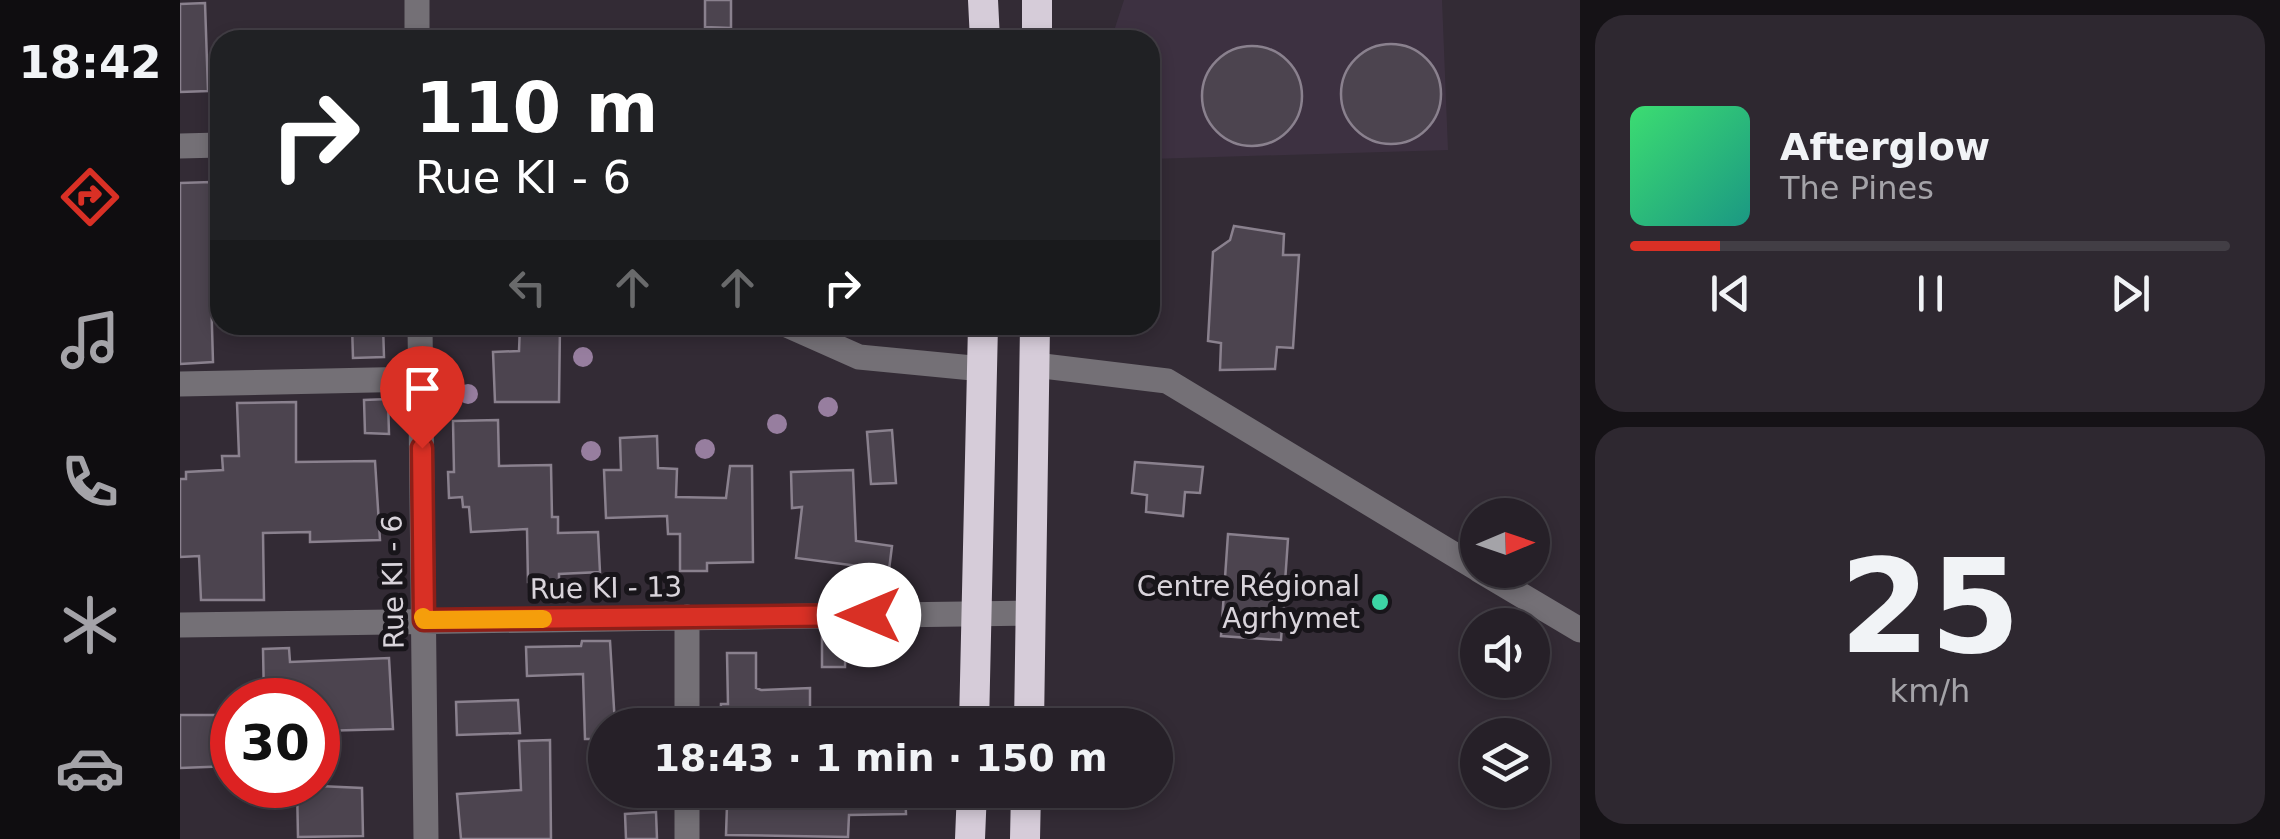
<!DOCTYPE html>
<html lang="fr">
<meta charset="utf-8">
<style>
:root{--surface:#262028;--page:#2e2830;--text:#f1f3f6;--muted:#a4a3a8;--line:#423e45;--accent:#d93025}
body{margin:0;font-family:"DejaVu Sans",sans-serif;background:var(--page);color:var(--text);height:100vh;display:flex;flex-direction:column;font-size:38px;white-space:nowrap}
*{box-sizing:border-box;margin:0}
p{font-size:32px;color:var(--muted)}
.icon{flex:none;width:55px;height:55px;fill:none;stroke:currentColor;stroke-width:2;stroke-linecap:round;stroke-linejoin:round}
.map{position:relative;flex:1;overflow:hidden}
.panel{display:flex;flex-direction:column;gap:15px;padding:15px;background:#151216;width:700px}
.panel>*{flex:none}
.banner{position:absolute;left:30px;top:30px;width:950px;height:305px;border-radius:30px;box-shadow:0 5px 15px #0003,0 0 0 2px var(--line);background:#202124;color:#fff;overflow:hidden}
.needle{width:65px;rotate:88deg}
.tools{position:absolute;left:1280px;top:498px;display:grid;gap:20px}
.tools a{display:grid;place-items:center;width:90px;height:90px;border-radius:50%;background:var(--surface);box-shadow:0 5px 15px #0003,0 0 0 2px var(--line);font-size:50px}
.speed{position:absolute;left:30px;top:678px;display:flex;gap:20px;font-size:50px;font-weight:700;text-align:center}
.speed>*{display:grid;place-content:center;width:130px;height:130px;border-radius:50%;background:var(--surface);box-shadow:0 5px 15px #0003,0 0 0 2px var(--line);line-height:1}
.speed .limit{border:15px solid #d22;background:#fff;color:#111}
.pin{position:absolute;display:grid;place-items:center;width:85px;height:85px;color:#fff;margin:-102px -42px;border-radius:50% 50% 50% 0;rotate:-45deg;box-shadow:0 0 10px #0007}
.pin .icon{rotate:45deg}
.me{position:absolute;width:110px;margin:-55px;rotate:270deg;stroke-linejoin:round;filter:drop-shadow(0 0 8px #0008)}
.turn{display:flex;align-items:center;gap:35px;height:210px;padding:0 40px;font-size:45px}
.turn .icon{width:130px;height:130px;stroke-width:2.5}
.turn b{display:block;font-size:70px;line-height:85px}
.lanes{display:flex;align-items:center;height:95px;padding:0 40px;background:#0003;justify-content:center;gap:50px;direction:ltr}
.lanes .off{opacity:.35}
.panel .card{flex:1;display:flex;flex-direction:column;justify-content:center;gap:15px;min-width:0;padding:0 35px;border-radius:30px;background:var(--page)}
.panel .dial{align-items:center;gap:0}
.dial b{font-size:130px;line-height:1}
.song{display:flex;align-items:center;gap:30px}
.cover{width:120px;height:120px;border-radius:15px;background:linear-gradient(135deg,hsl(140 70% 55%),hsl(170 70% 35%))}
.played{height:10px;border-radius:5px;background:linear-gradient(90deg,var(--accent) 15%,var(--line) 15%)}
.keys{display:flex;justify-content:space-around;direction:ltr}
.trip{position:absolute;left:408px;top:708px;width:585px;height:100px;border-radius:50px;background:var(--surface);box-shadow:0 5px 15px #0003,0 0 0 2px var(--line);font-weight:600;line-height:100px;text-align:center}
main{display:flex;flex:1;min-height:0}
.tab-bar{display:flex;flex-direction:column;width:180px;justify-content:space-around;align-items:center;background:#0f0d10;color:var(--muted)}
.tab-bar .icon{width:70px;height:70px}
.tab-bar .current{color:var(--accent)}
.tab-bar b{font-size:45px;color:var(--text)}
.map>svg:first-child{display:block}
.built{fill:#3d3141}
.building{fill:#4c444f;stroke:#8a818e;stroke-width:2.5}
.lines{fill:none;stroke-linecap:round;stroke-linejoin:round}
.minor{stroke:#747076;stroke-width:25}
.highway{stroke:#d6ccd9;stroke-width:30}
.tree{fill:#977e9f}
.route-casing{stroke:#8d1f18;stroke-width:25}
.route{stroke:#d93025;stroke-width:18}
.slow{stroke:#f59e0b;stroke-width:18}
.poi-dot{fill:#3cd4a4;stroke:#18151a;stroke-width:4}
.labels{text-anchor:middle;dominant-baseline:central;stroke-width:10;stroke-linejoin:round;paint-order:stroke}
.street-label{font-size:28px;fill:#d9d4db;stroke:#18151a}
.poi-label{font-size:28px;fill:#d9d4db;stroke:#18151a;text-anchor:end}
</style>
<main>
<nav class="tab-bar">
<b>18:42</b>
<svg class="icon current" aria-label="directions" viewBox="0 0 24 24"><path d="M12 3l9 9-9 9-9-9zM9 14v-3h6M13 9l2 2-2 2"/></svg>
<svg class="icon" aria-label="music" viewBox="0 0 24 24"><path d="M9 18V5l10-2v13"/><circle cx="6" cy="18" r="3"/><circle cx="16" cy="16" r="3"/></svg>
<svg class="icon" aria-label="phone" viewBox="0 0 24 24"><path d="M5 4h4l2 5-3 2q2 4 5 5l2-3 5 2v4C11 20 4 13 5 4z"/></svg>
<svg class="icon" aria-label="climate" viewBox="0 0 24 24"><path d="M12 3v18M4 7l16 10M4 17L20 7"/></svg>
<svg class="icon" aria-label="car" viewBox="0 0 24 24"><path d="M5 17H2v-5l4-1 3-4h7l3 4 3 1v5h-3M9 17h6M6 11h13"/><circle cx="7" cy="17" r="2"/><circle cx="17" cy="17" r="2"/></svg>
</nav>
<div class="map">
<svg width="1400" height="839" viewBox="0 0 1400 839">
<rect width="100%" height="100%" fill="#332b35"/>
<path class="built" d="M944,0H1262L1268,150L970,159V40H931Z"/>
<path class="building" d="M525,0H551V28L525,27Z
M25,3L28,91L0,92V4Z
M1161 94a50 50 0 1 1 100 0a50 50 0 1 1-100 0Z
M1022 96a50 50 0 1 1 100 0a50 50 0 1 1-100 0Z
M31,182L32,232H40V258H30L33,362L0,364V183Z
M1054,226L1104,234L1103,255H1119L1113,348L1097,347L1095,369L1040,370L1041,343L1028,341L1033,252L1050,240Z
M172,325H203L204,357L173,358Z
M340,325H380L379,402H315L313,352L339,351Z
M208,399L209,434L185,433L184,400Z
M116,402V462L195,461L200,540L130,542V532L83,533L84,600H21L19,556L0,557V479H6V472L43,470L42,456H59L57,403Z
M318,420L319,466L371,465L372,517H378V533L418,532L420,572L379,574V581L348,582L347,529L291,532L289,507H283L282,497L269,498L268,472H274L273,421Z
M712,430L716,483L691,484L687,432Z
M477,436L478,468L497,469L496,497L546,498L550,466H572L573,562L527,563V571H500V534H488L487,516L426,518L424,470H441L440,438Z
M955,462L1023,467L1020,493L1005,492L1003,516L966,512L967,495L952,493Z
M673,470L676,541L712,546L709,570L616,558L622,507L612,508L611,472Z
M1048,534L1108,539L1101,640L1041,636Z
M642,634H666L665,667H642Z
M402,641H430L435,725H425V739H405L403,674L347,676L346,647L401,646Z
M109,648L110,662L209,658L213,729L138,731V700H84L83,649Z
M547,653H576V688L581,690L630,688V725H540L541,704H548Z
M338,700L340,733L277,735L276,702Z
M0,715H52V766L0,768Z
M370,740L371,839H281L277,794L341,790L339,741Z
M117,785L182,788L183,836L118,837Z
M700,790H725L726,814L669,815L668,837L546,835L547,805L641,804V791Z
M476,812L477,839H446L445,814Z"/>
<g class="lines">
<path class="minor" d="M237,0V40
M0,146L40,145
M240,325L246,839
M607,325L679,357L803,369
M855,365L987,381L1298,569
M0,384L241,379
M1299,570L1400,630
M0,625L852,613
M507,725V617
M507,839V790"/>
<path class="highway" d="M803,0L805,40
M857,40V0
M794,725L803,325
M849,725L855,325
M790,839L792,790
M845,839L846,790"/>
</g>
<g class="tree">
<circle cx="403" cy="357" r="10"/>
<circle cx="288" cy="394" r="10"/>
<circle cx="648" cy="407" r="10"/>
<circle cx="597" cy="424" r="10"/>
<circle cx="525" cy="449" r="10"/>
<circle cx="411" cy="451" r="10"/>
</g>
<g class="lines">
<g class="route-casing">
<path id="route" d="M242,448L244,620L689,615"/>
</g>
<use href="#route" class="route"/>
<path class="slow" d="M243,617L244,620L363,619"/>
</g>
<circle class="poi-dot" cx="1200" cy="602" r="10"/>
<g class="labels">
<g class="street-label">
<text transform="translate(213 582) rotate(-91)">Rue KI - 6</text>
<text transform="translate(426 588) rotate(-1)">Rue KI - 13</text>
</g>
<g class="poi-label">
<text x="1180" y="586">Centre Régional<tspan x="1180" dy="32">Agrhymet</tspan></text>
</g>
</g>
</svg>
<div class="tools">
<a><svg class="needle" viewBox="-14 -14 28 28"><path d="M0-13l5 13h-10z" fill="#e53935"/><path d="M0 13l5-13h-10z" fill="#a4a3a8"/></svg></a>
<a><svg class="icon" aria-label="sound" viewBox="0 0 24 24"><path d="M4 9h4l5-4v14l-5-4H4zM17 9q2 3 0 6"/></svg></a>
<a><svg class="icon" aria-label="layers" viewBox="0 0 24 24"><path d="M12 4l9 5-9 5-9-5zM3 14l9 5 9-5"/></svg></a>
</div>
<div class="speed"><div class="limit">30</div></div>
<div class="pin" style="left:242px;top:448px;background:#d93025"><svg class="icon" aria-label="arrive" viewBox="0 0 24 24"><path d="M6 21V4h12l-3 4 3 4H6"/></svg></div>
<svg class="me" style="left:689px;top:615px" viewBox="-20 -20 40 40"><circle r="19" fill="#fff"/><path d="M0-13L10 11 0 6-10 11z" fill="#d93025"/></svg>
<div class="trip">18:43 · 1 min · 150 m</div>
<div class="banner">
<div class="turn"><svg class="icon" aria-label="right" viewBox="0 0 24 24"><path d="M7 20v-9h11M14 6l5 5-5 5"/></svg><div><b>110 m</b>Rue KI - 6</div></div>
<div class="lanes"><svg class="icon off" aria-label="left" viewBox="0 0 24 24"><path d="M17 20v-9H6M10 6l-5 5 5 5"/></svg><svg class="icon off" aria-label="ahead" viewBox="0 0 24 24"><path d="M12 20V5M6 11l6-6 6 6"/></svg><svg class="icon off" aria-label="ahead" viewBox="0 0 24 24"><path d="M12 20V5M6 11l6-6 6 6"/></svg><svg class="icon" aria-label="right" viewBox="0 0 24 24"><path d="M7 20v-9h11M14 6l5 5-5 5"/></svg></div>
</div>
</div>
<section class="panel">
<div class="card">
<div class="song"><i class="cover"></i><div><b>Afterglow</b><p>The Pines</p></div></div>
<div class="played"></div>
<div class="keys"><svg class="icon" aria-label="previous" viewBox="0 0 24 24"><path d="M18 5L8 12l10 7zM5 5v14"/></svg><svg class="icon" aria-label="pause" viewBox="0 0 24 24"><path d="M8 5v14M16 5v14"/></svg><svg class="icon" aria-label="next" viewBox="0 0 24 24"><path d="M6 5l10 7-10 7zM19 5v14"/></svg></div>
</div>
<div class="card dial"><b>25</b><p>km/h</p></div>
</section>
</main>
